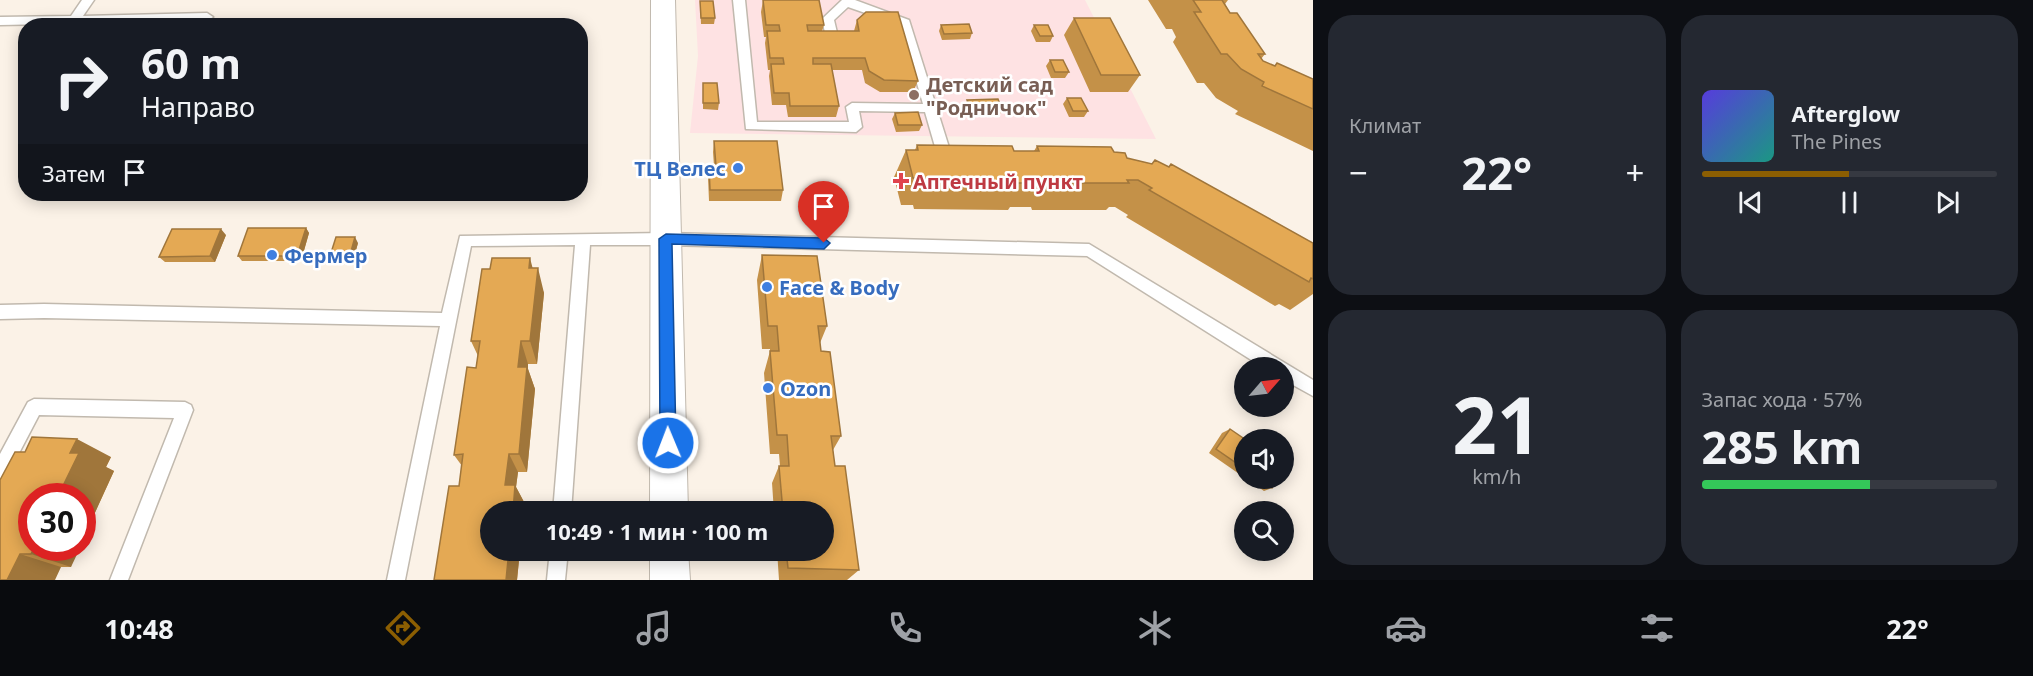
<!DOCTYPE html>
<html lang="ru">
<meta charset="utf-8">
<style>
:root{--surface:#171b24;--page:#242831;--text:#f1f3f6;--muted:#9ea1a6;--line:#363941;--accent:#8b5e02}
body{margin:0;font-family:"Noto Sans",sans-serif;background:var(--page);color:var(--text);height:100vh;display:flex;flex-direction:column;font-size:22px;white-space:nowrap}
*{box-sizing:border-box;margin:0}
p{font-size:20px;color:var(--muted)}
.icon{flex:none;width:33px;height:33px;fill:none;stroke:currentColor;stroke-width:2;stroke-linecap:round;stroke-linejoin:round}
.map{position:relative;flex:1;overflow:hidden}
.side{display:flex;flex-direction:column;gap:15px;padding:15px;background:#0d0f14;width:720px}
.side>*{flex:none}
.banner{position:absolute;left:18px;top:18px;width:570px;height:183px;border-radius:24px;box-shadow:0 3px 15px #0003;background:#171b24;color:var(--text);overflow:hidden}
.needle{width:39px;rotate:62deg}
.fabs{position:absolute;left:1234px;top:357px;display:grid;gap:12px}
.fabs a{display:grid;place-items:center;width:60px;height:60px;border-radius:50%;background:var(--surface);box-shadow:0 3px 15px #0003;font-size:30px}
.speed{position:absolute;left:18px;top:483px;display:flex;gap:12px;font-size:30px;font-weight:700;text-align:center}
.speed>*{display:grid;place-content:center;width:78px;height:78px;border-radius:50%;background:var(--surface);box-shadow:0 3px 15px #0003;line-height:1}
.speed .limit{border:9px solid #d22;background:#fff;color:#111}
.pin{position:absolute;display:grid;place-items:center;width:51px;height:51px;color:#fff;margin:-62px -26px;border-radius:50% 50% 50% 0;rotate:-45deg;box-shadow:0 0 6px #0007}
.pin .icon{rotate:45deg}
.me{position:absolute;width:66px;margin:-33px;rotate:359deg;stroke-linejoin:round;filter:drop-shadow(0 0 4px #0008)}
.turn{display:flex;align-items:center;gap:21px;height:126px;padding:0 24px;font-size:27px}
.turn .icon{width:78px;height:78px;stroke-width:2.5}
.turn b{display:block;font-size:42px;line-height:51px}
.then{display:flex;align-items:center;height:57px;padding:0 24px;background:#0003;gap:12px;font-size:22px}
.big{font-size:45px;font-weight:700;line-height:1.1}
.side .card{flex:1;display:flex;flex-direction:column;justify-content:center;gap:9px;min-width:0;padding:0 21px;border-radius:24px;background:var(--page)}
.side .dial{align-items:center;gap:0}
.dial b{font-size:78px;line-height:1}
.song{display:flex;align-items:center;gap:18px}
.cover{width:72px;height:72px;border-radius:9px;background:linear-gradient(135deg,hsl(250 70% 55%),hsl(170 70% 35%))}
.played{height:6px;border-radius:3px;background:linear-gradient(90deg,var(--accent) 50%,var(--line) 50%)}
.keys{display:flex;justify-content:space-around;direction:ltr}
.heat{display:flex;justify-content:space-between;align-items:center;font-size:33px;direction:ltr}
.charge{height:9px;border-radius:4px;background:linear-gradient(90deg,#34c759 57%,var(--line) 0)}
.side .tiles{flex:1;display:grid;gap:15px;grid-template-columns:repeat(2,1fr)}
.trip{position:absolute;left:480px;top:501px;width:354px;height:60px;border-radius:30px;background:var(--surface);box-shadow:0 3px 15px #0003;font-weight:700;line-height:60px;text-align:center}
.menu{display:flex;height:96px;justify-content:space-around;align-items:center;background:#090b0e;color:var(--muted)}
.menu .icon{width:42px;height:42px}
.menu .current{color:var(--accent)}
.menu b{font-size:27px;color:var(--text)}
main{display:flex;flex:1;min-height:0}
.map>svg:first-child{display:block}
.education{fill:#fee2e3}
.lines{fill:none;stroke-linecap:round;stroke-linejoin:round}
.service-casing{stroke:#c1b9ae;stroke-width:3}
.minor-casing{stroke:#c1b9ae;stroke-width:2}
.service{fill:#fff;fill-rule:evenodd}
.minor{fill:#fff;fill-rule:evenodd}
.wall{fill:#c49148}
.shaded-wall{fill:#a0763b}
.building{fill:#e4a954;stroke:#a0763b;stroke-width:1.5}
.route{fill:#1a73e8;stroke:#114b97;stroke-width:1.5}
.education-dot{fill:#8d6e63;stroke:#fff;stroke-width:2}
.shop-dot{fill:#3f7fe0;stroke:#fff;stroke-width:2}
.health-dot{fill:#e0444e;stroke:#fff;stroke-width:2}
.labels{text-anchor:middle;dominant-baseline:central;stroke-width:5;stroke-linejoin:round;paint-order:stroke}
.education-label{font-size:20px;font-weight:bold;fill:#785e54;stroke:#fff;text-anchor:start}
.shop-label{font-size:20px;font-weight:bold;fill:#366cbe;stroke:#fff;text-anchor:start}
.health-label{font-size:20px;font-weight:bold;fill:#be3a42;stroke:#fff;text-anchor:start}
</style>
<main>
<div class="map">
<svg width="1313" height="580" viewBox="0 0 1313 580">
<rect width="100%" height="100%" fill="#fbf2e7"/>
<path class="education" d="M695,0H1085L1156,139L690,133L698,56Z
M255,194H555L554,199Z"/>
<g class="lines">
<g class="service-casing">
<path id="service" d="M82,0H94L83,16L207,13L213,17L207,21L0,25V17L71,16Z
M733,0H745L757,122H849L846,107L852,103L923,104L900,25L848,7L834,20L838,37L832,41L826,37L822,19L842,0H855L909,20L952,157L950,160L945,162L938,157L925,112L859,111L862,127L856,132L746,129Z
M666,233L1089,244L1313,380V396L1284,380V368H1264L1087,256L666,245H590L571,512H553L575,245L471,246L405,580H387L440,326L44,318L0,319V305L44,304L442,313L460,236Z
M34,399L185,402L191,405L193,410L128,580H110L174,418L39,415L6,478L0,481V454L28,402Z
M550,550H568L565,580H547Z"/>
</g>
<g class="minor-casing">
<path id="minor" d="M651,0H675L688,512H650Z
M650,550H688L690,580H650Z"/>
</g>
<use href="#service" class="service"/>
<use href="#minor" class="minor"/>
</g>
<path class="wall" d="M763,0L824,25L822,31H854L857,20L918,81L913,92H880L865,83L862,70H832L839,106L836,117H788L786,105H772L769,76L770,70H768L765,43L766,37H764L761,12Z
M1148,0H1228L1225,4L1230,13L1265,54L1261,59L1263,61L1274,66L1313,79V151L1235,114L1238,111L1216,98L1204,83H1197L1173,42L1176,37L1172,29H1166Z
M700,1L715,18L714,24H701Z
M1074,18L1140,75L1128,92H1090L1064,35Z
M941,25L972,33L970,39L942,40L939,31Z
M1034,25L1053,36L1050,42H1036L1031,31Z
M1050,60L1069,72L1065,78H1051L1046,66Z
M703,83L719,103L718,110L703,109Z
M1067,98L1088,111L1084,117H1069L1063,104Z
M967,100L1002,110L999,116L969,117L965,106Z
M895,113L922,125L919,131L896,132L892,119Z
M714,141L783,190L781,201H709L708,177L709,166H714L713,152Z
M917,145L1014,151H1034L1037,146L1114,152L1313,243V294L1290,310L1279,304L1275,306L1126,217L1128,215L1115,207H1109L1106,210H1032L1031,207H1010L1008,210L914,209L913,205H901L894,177L906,150H915Z
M306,228L309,233L301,261H242L238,256Z
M226,235L215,262H165L159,257Z
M358,243L353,261H334L330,256Z
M762,255L827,326L820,343L821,351L841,436L833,450L835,466L859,570L847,580H779L777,550H824V512H774L772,483L779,466H780L779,454H770L764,373L770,351V349H762L757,280Z
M533,268L544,293L537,364H528V369L535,389L527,472H518L516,487L524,502L490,550H520L517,580H434L459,486L462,466L454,455L476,368L478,356L471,341Z
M1230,429L1245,440V478L1209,453L1222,433Z
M25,452L111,457L106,467L114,471L82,541V496L71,567H61L0,580Z
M1245,478H1277L1272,488L1264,491Z"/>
<path class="shaded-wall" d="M306,228L309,233L301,261L297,256Z
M221,229L226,235L215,262L210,256Z
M355,237L358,243L353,261L350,255Z
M530,258L536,281L538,268L544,293L537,364L530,341L529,268Z
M521,341L528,364V369L535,389L527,472L519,454L518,367Z
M77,439L111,457L106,467L114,471L82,541V496H58L70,453Z
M509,454L518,472L516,487L524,502L523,512H513L505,485Z
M34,548H80L71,567L31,554Z
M509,550H520L517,580H506Z
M20,554L61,567L55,580H7Z"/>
<path class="building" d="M763,0H819L824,25H807L808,31H859L857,20L866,12H898L918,81L884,80L869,71L865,58H813V64H831L839,106H790L789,93H774L771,64H784L783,58H770L767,31H780L779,25H766Z
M1193,0H1222L1230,13H1237L1265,54H1258L1263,61L1275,66L1277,63L1313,79V109L1262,86L1264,82L1241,69L1227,54H1221L1194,12H1201Z
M700,1H713L715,18H701Z
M1074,18H1110L1140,75H1101Z
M969,24L972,33L944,34L941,25Z
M1034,25H1048L1053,36H1040Z
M1050,60H1063L1069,72H1055Z
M703,83H717L719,103H703Z
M1067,98H1081L1088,111H1073Z
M998,99L1002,110H972L967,100Z
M918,112L922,125H898L895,113Z
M714,141H777L783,190H710L709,166H716Z
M917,145L1012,146L1014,151H1039L1037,146L1111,147L1114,152L1125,153L1127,158L1152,164L1155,160L1169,167L1171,164L1313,243V279L1311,278L1309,282L1149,190L1152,188L1138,180H1127L1129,183H1051L1050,179H1024L1025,183L927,182L925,178H913L906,150H918Z
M248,228H306L297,256H238Z
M172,229H221L210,256L159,257Z
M336,237H355L350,255L330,256Z
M762,255L817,256L827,326H818L821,351L830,352L841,436H831L835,466H845L859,570L788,568L786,550H824V512H783L779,466H789L787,435H777L770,351H779L777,326H768Z
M492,258H530L529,268H538L530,341H521L518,367H527L519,454H509L505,485H515L513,512H490V550H509L506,580H434L449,486H459L463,454L454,455L467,367L476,368L480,341H471L482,269H490Z
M1230,429L1246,440H1245V469L1216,449Z
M32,437L77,439L70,453H79L58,496H32V548H34L31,554H20L7,580H0V480L15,452H25Z
M1258,478H1277L1272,488Z"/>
<path class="route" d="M666,234L824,238L830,243L824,249L672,244L676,443L674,449L668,451L663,449L660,443L659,239Z"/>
<circle class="education-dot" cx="914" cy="95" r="6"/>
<g class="shop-dot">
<circle cx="738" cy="168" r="6"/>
<circle cx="272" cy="255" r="6"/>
<circle cx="767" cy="287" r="6"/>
<circle cx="768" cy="388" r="6"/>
</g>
<path class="health-dot" d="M898 172h6v6h6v6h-6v6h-6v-6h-6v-6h6z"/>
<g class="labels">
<g class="education-label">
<text x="926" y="84">Детский сад<tspan x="926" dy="23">"Родничок"</tspan></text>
</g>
<g class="shop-label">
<text x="726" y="168" text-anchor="end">ТЦ Велес</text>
<text x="284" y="255">Фермер</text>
<text x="779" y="287">Face &amp; Body</text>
<text x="780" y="388">Ozon</text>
</g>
<g class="health-label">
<text x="913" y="181">Аптечный пункт</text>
</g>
</g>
</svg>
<div class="fabs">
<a><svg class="needle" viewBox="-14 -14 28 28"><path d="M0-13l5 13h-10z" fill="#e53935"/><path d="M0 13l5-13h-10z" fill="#9ea1a6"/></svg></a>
<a><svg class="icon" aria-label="sound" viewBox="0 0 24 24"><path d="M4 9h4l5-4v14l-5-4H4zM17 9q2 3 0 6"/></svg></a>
<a><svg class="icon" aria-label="search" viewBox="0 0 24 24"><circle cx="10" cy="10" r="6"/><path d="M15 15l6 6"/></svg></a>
</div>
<div class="speed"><div class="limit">30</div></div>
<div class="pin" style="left:824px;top:243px;background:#d93025"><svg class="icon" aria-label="arrive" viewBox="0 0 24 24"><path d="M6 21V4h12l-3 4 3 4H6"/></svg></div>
<svg class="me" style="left:668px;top:443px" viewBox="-20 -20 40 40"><circle r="17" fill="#1a73e8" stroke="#fff" stroke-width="3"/><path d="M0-11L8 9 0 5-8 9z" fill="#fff"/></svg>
<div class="trip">10:49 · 1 мин · 100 m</div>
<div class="banner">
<div class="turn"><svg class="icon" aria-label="right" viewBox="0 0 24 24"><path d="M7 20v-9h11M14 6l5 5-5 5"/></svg><div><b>60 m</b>Направо</div></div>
<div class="then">Затем<svg class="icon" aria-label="arrive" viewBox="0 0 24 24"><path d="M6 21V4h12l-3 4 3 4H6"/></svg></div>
</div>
</div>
<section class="side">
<div class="tiles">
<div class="card"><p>Климат</p>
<div class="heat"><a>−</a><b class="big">22°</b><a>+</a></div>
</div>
<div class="card">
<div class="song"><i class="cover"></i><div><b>Afterglow</b><p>The Pines</p></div></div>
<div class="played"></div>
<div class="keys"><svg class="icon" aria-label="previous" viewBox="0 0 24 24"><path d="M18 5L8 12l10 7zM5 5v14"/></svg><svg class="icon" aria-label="pause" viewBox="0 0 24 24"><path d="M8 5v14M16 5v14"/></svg><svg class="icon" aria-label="next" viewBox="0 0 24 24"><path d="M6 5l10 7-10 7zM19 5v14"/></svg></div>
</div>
<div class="card dial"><b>21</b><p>km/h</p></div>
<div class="card"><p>Запас хода · 57%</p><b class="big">285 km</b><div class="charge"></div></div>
</div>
</section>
</main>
<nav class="menu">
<b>10:48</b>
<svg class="icon current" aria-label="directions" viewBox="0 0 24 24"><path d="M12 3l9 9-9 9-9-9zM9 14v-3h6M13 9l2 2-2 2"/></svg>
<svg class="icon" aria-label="music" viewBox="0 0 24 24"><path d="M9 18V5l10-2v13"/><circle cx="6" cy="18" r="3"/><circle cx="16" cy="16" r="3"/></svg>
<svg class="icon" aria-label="phone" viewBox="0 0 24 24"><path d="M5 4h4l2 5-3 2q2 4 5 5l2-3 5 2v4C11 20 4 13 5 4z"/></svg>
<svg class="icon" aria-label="climate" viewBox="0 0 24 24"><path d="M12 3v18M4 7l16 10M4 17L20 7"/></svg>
<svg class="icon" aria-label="car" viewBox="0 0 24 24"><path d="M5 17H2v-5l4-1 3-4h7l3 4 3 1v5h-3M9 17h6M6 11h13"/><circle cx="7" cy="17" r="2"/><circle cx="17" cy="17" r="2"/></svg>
<svg class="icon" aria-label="filters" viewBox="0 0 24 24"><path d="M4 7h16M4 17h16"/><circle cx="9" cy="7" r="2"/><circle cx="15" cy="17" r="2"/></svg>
<b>22°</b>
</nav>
